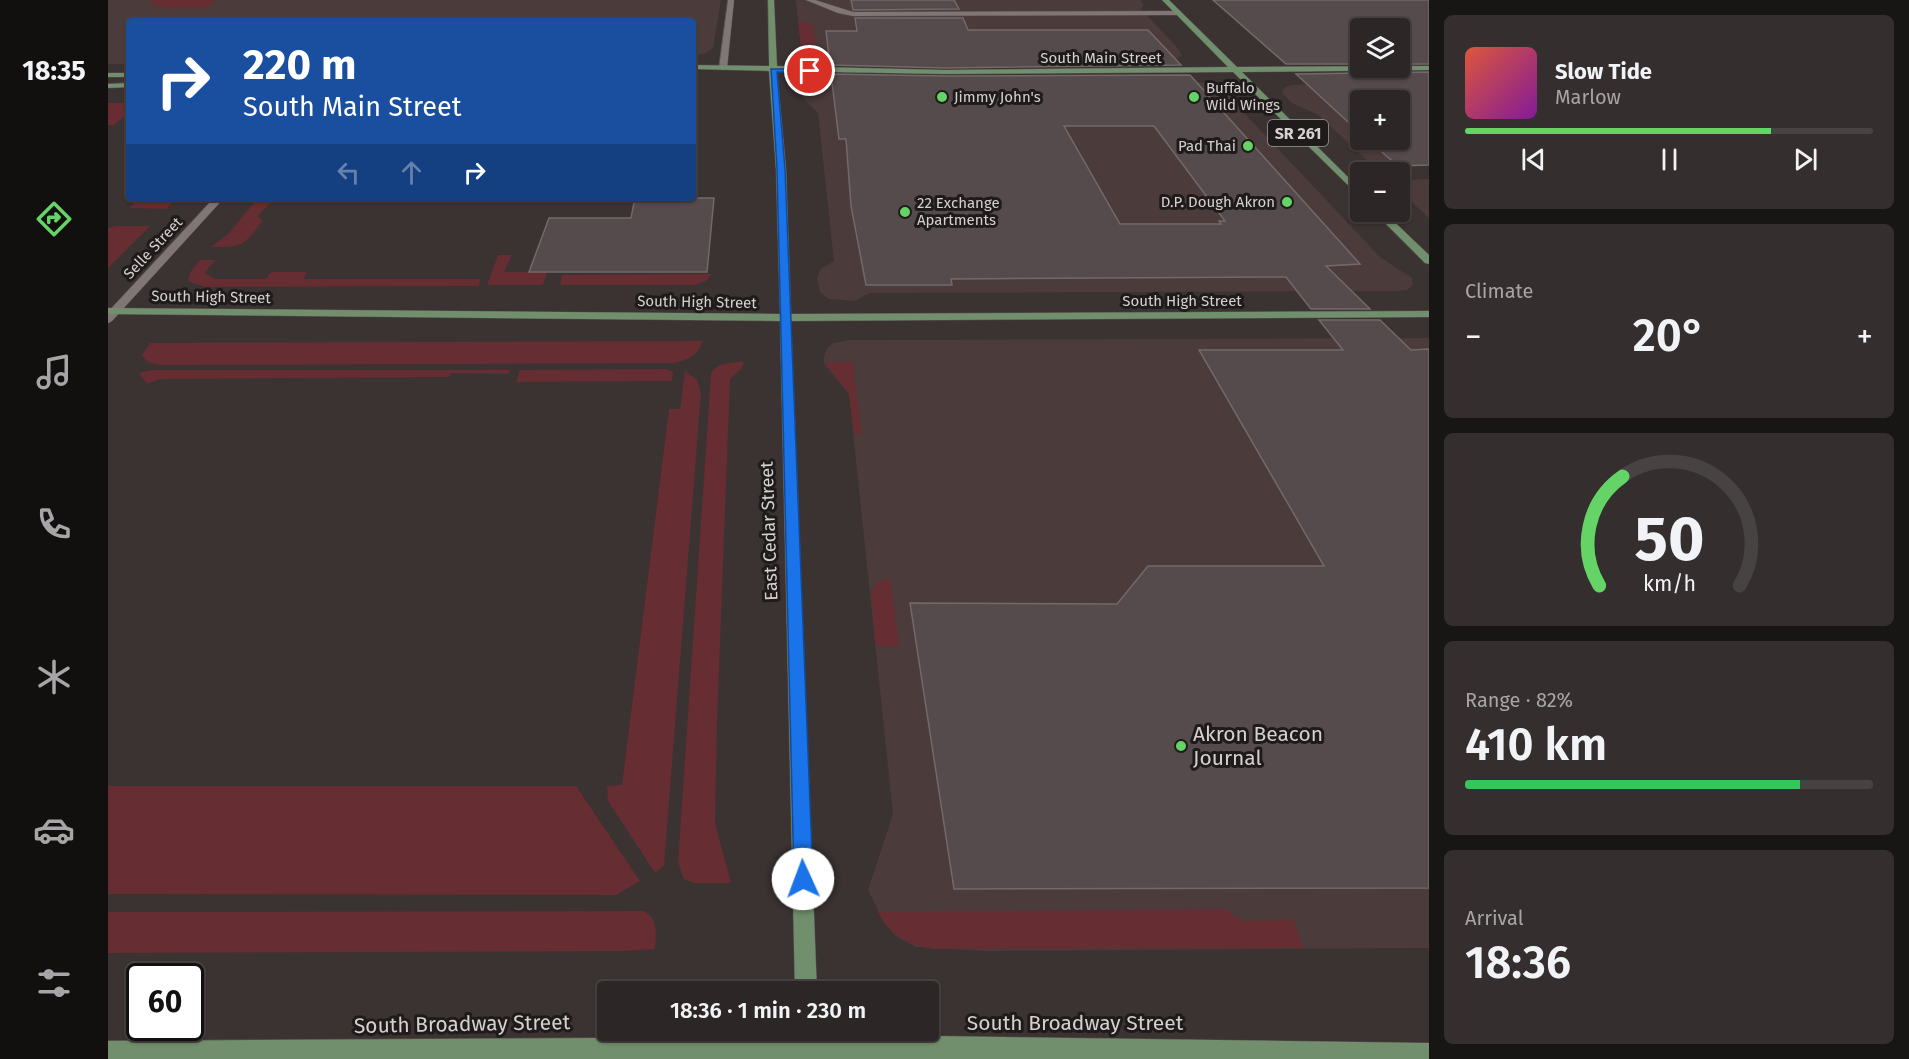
<!DOCTYPE html>
<meta charset="utf-8">
<style>
:root{--surface:#2c2626;--page:#342e2e;--text:#f1f3f6;--muted:#a6a5a7;--line:#484343;--accent:#65d467}
body{margin:0;font-family:"Fira Sans",sans-serif;background:var(--page);color:var(--text);height:100vh;display:flex;flex-direction:column;font-size:22px;white-space:nowrap}
*{box-sizing:border-box;margin:0}
p{font-size:20px;color:var(--muted)}
.icon{flex:none;width:33px;height:33px;fill:none;stroke:currentColor;stroke-width:2;stroke-linecap:round;stroke-linejoin:round}
.map{position:relative;flex:1;overflow:hidden}
.side{display:flex;flex-direction:column;gap:15px;padding:15px;background:#181515;width:480px}
.side>*{flex:none}
.banner{position:absolute;left:18px;top:18px;width:570px;height:183px;border-radius:6px;box-shadow:0 2px 4px #0004,0 0 0 2px var(--line);background:#1a4fa0;color:#fff;overflow:hidden}
.buttons{position:absolute;left:1242px;top:18px;display:grid;gap:12px}
.buttons a{display:grid;place-items:center;width:60px;height:60px;border-radius:6px;background:var(--surface);box-shadow:0 2px 4px #0004,0 0 0 2px var(--line);font-size:30px}
.speed{position:absolute;left:18px;top:963px;display:flex;gap:12px;font-size:30px;font-weight:700;text-align:center}
.speed>*{display:grid;place-content:center;width:78px;height:78px;border-radius:50%;background:var(--surface);box-shadow:0 2px 4px #0004,0 0 0 2px var(--line);line-height:1}
.speed .limit{border:3px solid #111;border-radius:9px;background:#fff;color:#111}
.pin{position:absolute;display:grid;place-items:center;width:51px;height:51px;color:#fff;margin:-26px;border:3px solid #fff;border-radius:50%;box-shadow:0 2px 6px #0007}
.me{position:absolute;width:66px;margin:-33px;rotate:358deg;stroke-linejoin:round;filter:drop-shadow(0 0 4px #0008)}
.turn{display:flex;align-items:center;gap:21px;height:126px;padding:0 18px;font-size:27px}
.turn .icon{width:78px;height:78px;stroke-width:2.5}
.turn b{display:block;font-size:42px;line-height:51px}
.lanes{display:flex;align-items:center;height:57px;padding:0 18px;background:#0003;justify-content:center;gap:30px;direction:ltr}
.lanes .off{opacity:.35}
.big{font-size:45px;font-weight:600;line-height:1.1}
.side .widget{flex:1;display:flex;flex-direction:column;justify-content:center;gap:9px;min-width:0;padding:0 21px;border-radius:9px;background:var(--page)}
.side .dial{align-items:center;gap:0}
.dial svg{height:156px;overflow:visible;fill:none;stroke:var(--line);stroke-width:7;stroke-linecap:round;text-anchor:middle}
.dial text{fill:var(--text);stroke:none}
.song{display:flex;align-items:center;gap:18px}
.cover{width:72px;height:72px;border-radius:9px;background:linear-gradient(135deg,hsl(10 70% 55%),hsl(290 70% 35%))}
.played{height:6px;border-radius:3px;background:linear-gradient(90deg,var(--accent) 75%,var(--line) 75%)}
.keys{display:flex;justify-content:space-around;direction:ltr}
.heat{display:flex;justify-content:space-between;align-items:center;font-size:33px;direction:ltr}
.charge{height:9px;border-radius:4px;background:linear-gradient(90deg,#34c759 82%,var(--line) 0)}
.trip{position:absolute;left:489px;top:981px;width:342px;height:60px;border-radius:6px;background:var(--surface);box-shadow:0 2px 4px #0004,0 0 0 2px var(--line);font-weight:600;line-height:60px;text-align:center}
main{display:flex;flex:1;min-height:0}
.menu{display:flex;flex-direction:column;width:108px;justify-content:space-around;align-items:center;background:#120f0f;color:var(--muted)}
.menu .icon{width:42px;height:42px}
.menu .selected{color:var(--accent)}
.menu b{font-size:27px;color:var(--text)}
.map>svg:first-child{display:block}
.built{fill:#4b3b3b;fill-rule:evenodd}
.green{fill:#662d32}
.building{fill:#554b4c;stroke:#746969;stroke-width:1.5;fill-rule:evenodd}
.lines{fill:none;stroke-linecap:round;stroke-linejoin:round}
.minor-casing{stroke:#585051;stroke-width:1}
.major-casing{stroke:#585051;stroke-width:1}
.minor{fill:#817676;fill-rule:evenodd}
.major{fill:#718f6c;fill-rule:evenodd}
.route{fill:#1a73e8;stroke:#114b97;stroke-width:1.5}
.poi-dot{fill:#65d467;stroke:#1f1b1b;stroke-width:2}
.labels{text-anchor:middle;dominant-baseline:central;stroke-width:6;stroke-linejoin:round;paint-order:stroke}
.far-street-label{font-size:15px;fill:#d6d0d0;stroke:#1f1b1b}
.far-poi-label{font-size:15px;fill:#d6d0d0;stroke:#1f1b1b;text-anchor:start}
.shield{fill:#1f1b1b;stroke:#9f9a9a;stroke-width:1.5}
.shield-label{font-size:16px;font-weight:bold;fill:#d6d0d0}
.street-label{font-size:18px;fill:#d6d0d0;stroke:#1f1b1b}
.near-poi-label{font-size:21px;fill:#d6d0d0;stroke:#1f1b1b;text-anchor:start}
.near-street-label{font-size:21px;fill:#d6d0d0;stroke:#1f1b1b}
</style>
<main>
<nav class="menu">
<b>18:35</b>
<svg class="icon selected" aria-label="directions" viewBox="0 0 24 24"><path d="M12 3l9 9-9 9-9-9zM9 14v-3h6M13 9l2 2-2 2"/></svg>
<svg class="icon" aria-label="music" viewBox="0 0 24 24"><path d="M9 18V5l10-2v13"/><circle cx="6" cy="18" r="3"/><circle cx="16" cy="16" r="3"/></svg>
<svg class="icon" aria-label="phone" viewBox="0 0 24 24"><path d="M5 4h4l2 5-3 2q2 4 5 5l2-3 5 2v4C11 20 4 13 5 4z"/></svg>
<svg class="icon" aria-label="climate" viewBox="0 0 24 24"><path d="M12 3v18M4 7l16 10M4 17L20 7"/></svg>
<svg class="icon" aria-label="car" viewBox="0 0 24 24"><path d="M5 17H2v-5l4-1 3-4h7l3 4 3 1v5h-3M9 17h6M6 11h13"/><circle cx="7" cy="17" r="2"/><circle cx="17" cy="17" r="2"/></svg>
<svg class="icon" aria-label="filters" viewBox="0 0 24 24"><path d="M4 7h16M4 17h16"/><circle cx="9" cy="7" r="2"/><circle cx="15" cy="17" r="2"/></svg>
</nav>
<div class="map">
<svg width="1321" height="1059" viewBox="0 0 1321 1059">
<rect width="100%" height="100%" fill="#3b3232"/>
<path class="built" d="M0,0H613L605,48L598,53L585,56V21H21V64H0Z
M688,0H1032L1036,5L1033,9L1068,46L1074,55L1066,60L706,61L694,56Z
M714,78L1085,81L1113,86L1128,94L1124,100L1272,257L1304,278L1305,285L1299,290L1289,291L762,293L746,301L721,299L712,292L709,278L713,269L726,261L710,113L693,96L694,84L702,80Z
M1195,84H1321V165L1270,166L1262,163L1210,115L1184,103L1174,93L1175,89L1179,86ZM1252,100H1292V140H1252Z
M1321,179V218L1292,191V180Z
M1321,338V948L877,951L808,947L788,936L776,923L760,890L785,814L741,394L717,365L715,360L719,348L725,343L742,340Z"/>
<path class="green" d="M43,0H108L97,8H57L44,5Z
M690,21L708,26L703,30L708,32L704,35L709,38L705,40L709,43L705,45L709,49H693Z
M0,103H21V112L6,125H0Z
M30,198H69L58,209L22,208Z
M150,198H171L164,200L150,216L155,221C134,246 137,247 103,247L120,234Z
M7,226H42L0,268V228Z
M390,255H404L396,272H439L435,285H379Z
M92,260H107L97,273L106,279H158L163,272H199L195,279H372L371,286L99,287L86,284L80,280L83,271Z
M604,274L598,281L586,285H452L454,275Z
M594,341C592,355 578,361 565,363L60,365C50,365 39,365 34,355L42,343Z
M637,361L633,369L622,379L609,723L607,823L623,883H587L576,879L570,863L603,374C608,362 625,363 637,361Z
M716,362H744L754,435L746,433L741,394Z
M559,369L565,372L564,381L408,382L412,370Z
M44,370H402L400,374L343,373L341,377L52,379L39,384L31,373Z
M577,371L589,380L593,393L556,866L547,873L500,801L499,786L514,785L561,409H572Z
M782,579L791,646H767L763,590L772,581Z
M0,786H468L532,881L508,895L0,894Z
M1118,909L1133,921L1185,920L1196,948L827,949C800,946 783,936 770,912Z
M535,911C551,918 548,934 547,949L516,951L0,953V912Z"/>
<path class="building" d="M743,0H846L851,9L745,10Z
M1105,0H1321V64H1292V28H1252V64H1178Z
M747,18H855L860,30H1040L1073,65L837,68L722,65L718,31H749Z
M1321,72V165L1290,166L1260,140H1292V100H1252V133L1188,74Z
M723,74L837,76L1082,75L1252,264L1218,266L1262,309H1203L1178,277L843,279L844,285H758L743,206L738,139H731ZM956,126H1046L1117,221H1111L1113,224H1012Z
M527,198H606L599,272H421L441,218H523Z
M1211,320H1272L1303,350L1321,349V888L846,889L802,603L1009,604L1040,566H1216L1091,350H1235Z"/>
<g class="lines">
<g class="minor-casing">
<path id="minor" d="M620,0H626L619,68L615,70L611,68Z
M698,0H707L745,12L1068,11L1071,13L1068,15L745,16L730,13Z
M106,198H116L4,321L0,323V312Z"/>
</g>
<g class="major-casing">
<path id="major" d="M660,0H666L669,66L837,70L1120,67L1054,0H1061L1129,67L1321,66V70L1134,72L1252,189V197L1125,72L837,74L669,71L678,169L683,314L1321,311V317L683,321L709,992H687L672,321L0,314V308L672,314L668,169L661,71L585,69V65L661,66Z
M0,73H21V77H0Z
M21,83V87L0,88V84Z
M1266,212H1276L1321,255V264L1317,263Z
M826,1036L1321,1043V1059H0V1041Z"/>
</g>
<use href="#minor" class="minor"/>
<use href="#major" class="major"/>
</g>
<path class="route" d="M663,69H702L705,71L702,73L669,72L677,169L705,879L702,885L695,888L689,885L686,879L669,169Z"/>
<g class="poi-dot">
<circle cx="834" cy="97" r="6"/>
<circle cx="1086" cy="97" r="6"/>
<circle cx="1140" cy="146" r="6"/>
<circle cx="1179" cy="202" r="6"/>
<circle cx="797" cy="212" r="6"/>
<circle cx="1073" cy="746" r="6"/>
</g>
<g class="labels">
<g class="far-street-label">
<text x="993" y="58">South Main Street</text>
<text transform="translate(45 248) rotate(-47)">Selle Street</text>
<text transform="translate(103 297) rotate(1)">South High Street</text>
<text x="1074" y="301">South High Street</text>
<text transform="translate(589 302) rotate(1)">South High Street</text>
</g>
<g class="far-poi-label">
<text x="1098" y="88">Buffalo<tspan x="1098" dy="17">Wild Wings</tspan></text>
<text x="846" y="97">Jimmy John's</text>
<text x="1128" y="146" text-anchor="end">Pad Thai</text>
<text x="1167" y="202" text-anchor="end">D.P. Dough Akron</text>
<text x="809" y="203">22 Exchange<tspan x="809" dy="17">Apartments</tspan></text>
</g>
<rect class="shield" x="1160" y="120" width="60" height="26" rx="4.5"/>
<g class="shield-label">
<text x="1190" y="133">SR 261</text>
</g>
<g class="street-label">
<text transform="translate(661 531) rotate(-92)">East Cedar Street</text>
</g>
<g class="near-poi-label">
<text x="1085" y="734">Akron Beacon<tspan x="1085" dy="24">Journal</tspan></text>
</g>
<g class="near-street-label">
<text x="967" y="1023">South Broadway Street</text>
<text transform="translate(354 1024) rotate(-1)">South Broadway Street</text>
</g>
</g>
</svg>
<div class="buttons">
<a><svg class="icon" aria-label="layers" viewBox="0 0 24 24"><path d="M12 4l9 5-9 5-9-5zM3 14l9 5 9-5"/></svg></a>
<a>+</a>
<a>−</a>
</div>
<div class="speed"><div class="limit">60</div></div>
<div class="pin" style="left:702px;top:71px;background:#d93025"><svg class="icon" aria-label="arrive" viewBox="0 0 24 24"><path d="M6 21V4h12l-3 4 3 4H6"/></svg></div>
<svg class="me" style="left:695px;top:879px" viewBox="-20 -20 40 40"><circle r="19" fill="#fff"/><path d="M0-13L10 11 0 6-10 11z" fill="#1a73e8"/></svg>
<div class="trip">18:36 · 1 min · 230 m</div>
<div class="banner">
<div class="turn"><svg class="icon" aria-label="right" viewBox="0 0 24 24"><path d="M7 20v-9h11M14 6l5 5-5 5"/></svg><div><b>220 m</b>South Main Street</div></div>
<div class="lanes"><svg class="icon off" aria-label="left" viewBox="0 0 24 24"><path d="M17 20v-9H6M10 6l-5 5 5 5"/></svg><svg class="icon off" aria-label="ahead" viewBox="0 0 24 24"><path d="M12 20V5M6 11l6-6 6 6"/></svg><svg class="icon" aria-label="right" viewBox="0 0 24 24"><path d="M7 20v-9h11M14 6l5 5-5 5"/></svg></div>
</div>
</div>
<section class="side">
<div class="widget">
<div class="song"><i class="cover"></i><div><b>Slow Tide</b><p>Marlow</p></div></div>
<div class="played"></div>
<div class="keys"><svg class="icon" aria-label="previous" viewBox="0 0 24 24"><path d="M18 5L8 12l10 7zM5 5v14"/></svg><svg class="icon" aria-label="pause" viewBox="0 0 24 24"><path d="M8 5v14M16 5v14"/></svg><svg class="icon" aria-label="next" viewBox="0 0 24 24"><path d="M6 5l10 7-10 7zM19 5v14"/></svg></div>
</div>
<div class="widget"><p>Climate</p>
<div class="heat"><a>−</a><b class="big">20°</b><a>+</a></div>
</div>
<div class="widget dial"><svg viewBox="0 0 100 80">
<path d="M14 69A42 42 0 1 1 86 69"/>
<path d="M14 69A42 42 0 0 1 26 13" stroke="#65d467"/>
<text x="50" y="56" font-size="32" font-weight="700">50</text>
<text x="50" y="72" font-size="11">km/h</text>
</svg></div>
<div class="widget"><p>Range · 82%</p><b class="big">410 km</b><div class="charge"></div></div>
<div class="widget"><p>Arrival</p><b class="big">18:36</b></div>
</section>
</main>
